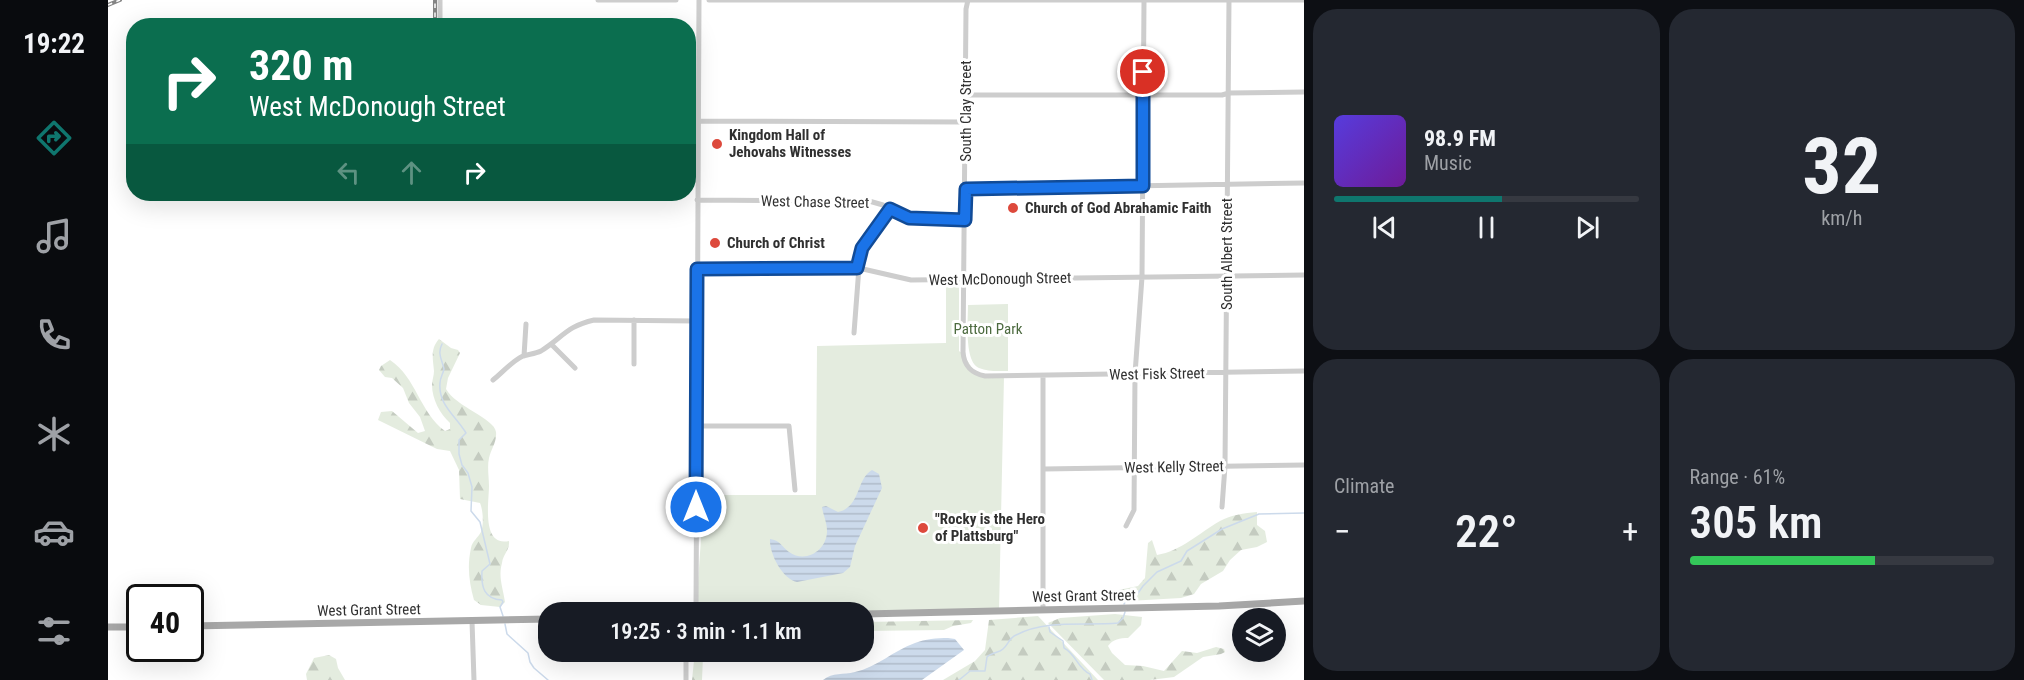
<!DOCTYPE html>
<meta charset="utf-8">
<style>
:root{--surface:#171b24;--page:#242831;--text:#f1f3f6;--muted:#9ea1a6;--line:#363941;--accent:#0f766e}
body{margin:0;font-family:"Roboto Condensed",sans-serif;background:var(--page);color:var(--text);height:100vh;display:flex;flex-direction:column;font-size:22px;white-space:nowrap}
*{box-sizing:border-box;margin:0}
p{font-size:20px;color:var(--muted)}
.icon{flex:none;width:33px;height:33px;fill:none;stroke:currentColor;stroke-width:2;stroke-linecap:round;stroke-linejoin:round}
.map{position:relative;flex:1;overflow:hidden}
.panel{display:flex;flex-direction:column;gap:9px;padding:9px;background:#0d0f14;width:720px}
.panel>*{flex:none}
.hud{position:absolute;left:18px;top:18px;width:570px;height:183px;border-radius:24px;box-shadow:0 6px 24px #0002;background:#0b6e4f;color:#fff;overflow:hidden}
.fabs{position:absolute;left:1124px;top:608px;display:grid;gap:12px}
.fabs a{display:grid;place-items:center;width:54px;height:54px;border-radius:50%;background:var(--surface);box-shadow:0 6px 24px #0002;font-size:30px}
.speed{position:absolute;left:18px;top:584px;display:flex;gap:12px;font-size:30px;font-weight:700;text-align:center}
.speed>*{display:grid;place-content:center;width:78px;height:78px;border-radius:50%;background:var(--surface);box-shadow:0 6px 24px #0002;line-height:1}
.speed .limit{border:3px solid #111;border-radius:9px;background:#fff;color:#111}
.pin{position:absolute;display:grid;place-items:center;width:51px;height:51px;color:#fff;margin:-26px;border:3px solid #fff;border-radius:50%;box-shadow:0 2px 6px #0007}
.me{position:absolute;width:66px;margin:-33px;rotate:0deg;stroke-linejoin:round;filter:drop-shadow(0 0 4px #0008)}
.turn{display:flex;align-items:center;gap:21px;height:126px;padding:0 24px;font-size:27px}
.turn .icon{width:78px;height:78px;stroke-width:2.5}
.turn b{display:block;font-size:42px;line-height:51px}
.lanes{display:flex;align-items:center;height:57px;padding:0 24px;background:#0003;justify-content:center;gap:30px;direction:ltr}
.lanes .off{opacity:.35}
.big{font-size:45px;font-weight:600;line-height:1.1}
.panel .widget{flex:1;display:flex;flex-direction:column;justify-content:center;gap:9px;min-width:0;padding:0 21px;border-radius:24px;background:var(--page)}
.panel .dial{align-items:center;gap:0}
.dial b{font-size:78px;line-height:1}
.song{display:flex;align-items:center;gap:18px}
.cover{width:72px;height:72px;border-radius:9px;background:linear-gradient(135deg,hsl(250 70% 55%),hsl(280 70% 35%))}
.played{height:6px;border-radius:3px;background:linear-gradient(90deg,var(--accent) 55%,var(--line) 55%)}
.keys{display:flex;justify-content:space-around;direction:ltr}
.heat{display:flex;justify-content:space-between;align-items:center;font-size:33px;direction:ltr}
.charge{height:9px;border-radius:4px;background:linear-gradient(90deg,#34c759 61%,var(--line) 0)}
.panel .tiles{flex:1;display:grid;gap:9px;grid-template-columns:repeat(2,1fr)}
.trip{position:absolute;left:430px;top:602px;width:336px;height:60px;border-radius:24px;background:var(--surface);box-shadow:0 6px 24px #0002;font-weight:600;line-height:60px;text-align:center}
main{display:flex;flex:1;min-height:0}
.tab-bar{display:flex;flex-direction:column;width:108px;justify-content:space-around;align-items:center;background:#090b0e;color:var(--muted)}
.tab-bar .icon{width:42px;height:42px}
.tab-bar .on{color:var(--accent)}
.tab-bar b{font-size:27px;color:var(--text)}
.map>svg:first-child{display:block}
.forest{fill:url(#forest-firs)}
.green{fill:#e4ecdf}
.water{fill:url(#water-rules)}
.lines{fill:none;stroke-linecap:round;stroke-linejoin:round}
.stream{stroke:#ccdaeb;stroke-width:1.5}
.minor{stroke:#cdcdcd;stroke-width:5}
.major{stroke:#a8a8a8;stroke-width:7}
.rail-casing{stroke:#858585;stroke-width:4}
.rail{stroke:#fff;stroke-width:1.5;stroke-dasharray:4.5;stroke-linecap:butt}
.route-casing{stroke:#114b97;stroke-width:15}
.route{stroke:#1a73e8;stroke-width:10}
.poi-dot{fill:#dd493c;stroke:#fff;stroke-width:2}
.labels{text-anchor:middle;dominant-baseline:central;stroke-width:6;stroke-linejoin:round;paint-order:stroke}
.street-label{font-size:15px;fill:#303030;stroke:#fff}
.poi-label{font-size:15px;font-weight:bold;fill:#303030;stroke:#fff;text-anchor:start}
.park-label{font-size:15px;fill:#4c6a3f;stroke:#fff}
</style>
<main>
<nav class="tab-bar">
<b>19:22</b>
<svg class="icon on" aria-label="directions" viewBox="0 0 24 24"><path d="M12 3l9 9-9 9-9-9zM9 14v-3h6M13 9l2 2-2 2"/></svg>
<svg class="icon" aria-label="music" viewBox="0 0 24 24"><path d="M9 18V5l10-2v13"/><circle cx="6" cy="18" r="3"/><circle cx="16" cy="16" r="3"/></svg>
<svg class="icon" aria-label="phone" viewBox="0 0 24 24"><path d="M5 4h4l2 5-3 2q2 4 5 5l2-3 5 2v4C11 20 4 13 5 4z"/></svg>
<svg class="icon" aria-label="climate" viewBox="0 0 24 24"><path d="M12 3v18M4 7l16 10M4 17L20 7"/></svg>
<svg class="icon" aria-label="car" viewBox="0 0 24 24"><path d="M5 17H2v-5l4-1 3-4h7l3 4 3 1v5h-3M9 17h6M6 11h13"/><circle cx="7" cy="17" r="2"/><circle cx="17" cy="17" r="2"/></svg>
<svg class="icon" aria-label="filters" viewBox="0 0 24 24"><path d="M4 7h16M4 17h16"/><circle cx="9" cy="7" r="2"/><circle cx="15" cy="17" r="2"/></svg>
</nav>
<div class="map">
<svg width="1196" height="680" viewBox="0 0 1196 680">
<defs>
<pattern id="forest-firs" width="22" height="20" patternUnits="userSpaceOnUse" patternTransform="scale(1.5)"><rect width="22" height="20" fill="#e4ecdf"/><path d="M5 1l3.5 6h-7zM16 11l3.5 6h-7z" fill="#c4cbc0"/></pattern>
<pattern id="water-rules" width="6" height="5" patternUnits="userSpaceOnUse" patternTransform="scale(1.5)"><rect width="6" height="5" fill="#ccdaeb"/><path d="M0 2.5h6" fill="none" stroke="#b0bbca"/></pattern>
</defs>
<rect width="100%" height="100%" fill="#fff"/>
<path class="forest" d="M331,339L343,348L350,350L352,353L340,378L338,389C348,407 386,418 388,432C389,442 383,449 381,458C379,467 381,477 381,486C381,502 373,547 401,541C402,550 395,554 394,563C390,577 395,588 397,602L392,607L373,605L366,600C361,582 359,566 363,548C364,541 370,538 373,532C376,524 375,510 372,503L352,499L351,470L342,451L329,449L270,420L273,412L284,411L310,433L317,431L312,417L301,403L295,388L284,378L277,377L271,370L273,366L282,360C308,377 312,413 337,431L342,429V423C332,414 324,399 324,385C324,380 326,376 326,371C325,359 322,349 331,339Z
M1149,512V525L1157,531L1159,542L1149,547L1133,550L1122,560L1115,571L1093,584L1086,594L1073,598L1003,602L999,597L1001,592L1030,586L1037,578L1040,543L1044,540L1049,555C1073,551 1091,533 1112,521C1123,515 1136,513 1149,512Z
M1007,614L1034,617L1033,625L1020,638C1012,638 1005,639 1000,646L1004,653L1017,665L1035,666L1056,671L1074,651L1089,653L1108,647L1116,649L1117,652L1113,654L1095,657L1066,677L1042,680H996L940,623L952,618Z
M930,616L990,680H835L867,661L877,650L881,620Z
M865,620L863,623L845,626L836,630L756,631V622Z
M587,651H597L595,656L594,680H584Z
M221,655L228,659L230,668L237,680H199L198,674L206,658Z"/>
<path class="green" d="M838,287H851V351L855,354L868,374L896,376L891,612H588L596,495H708L709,346L838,343Z
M900,304V371C891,371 880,372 871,368C856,362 860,320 860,305Z"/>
<path class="water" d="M764,470L771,474L774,488L747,546L742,567L735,573L689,582C674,579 661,553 662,539C672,540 674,547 681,552C698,564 719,550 719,531C719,522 715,515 714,507L718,506L730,512C753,507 748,479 764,470Z
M840,638L847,639L856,650L814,680H715C725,672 735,675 747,672C769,667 785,651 807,643C817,639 829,638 840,638Z"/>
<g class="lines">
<path class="stream" d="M334,344C329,354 334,359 336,369C335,374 332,378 332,383C330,405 348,416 358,433L351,440V454L354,465L360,473L364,487L363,511L372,522L382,564L374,571C373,587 376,599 394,600L395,602L392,607L395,616
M1016,604L1019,599L1028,596L1035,586L1049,572L1073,561L1079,551L1114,529L1151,514L1196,513
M397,624L399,634L420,653L422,662L426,668L440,680
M941,627L942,632L955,641L956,648C968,654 970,669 982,674L984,680
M851,680L862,671H877L879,657C884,652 891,653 895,649C900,645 901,638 908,635C939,619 975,626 1010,623L1015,618L1017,612"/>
<path class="minor" d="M490,0H568
M601,0H1196
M860,0L858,9L855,352C856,366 863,373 877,376L1196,371
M332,26V0
M857,95H1114L1121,93L1196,92
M589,121L857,122
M858,189L1196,183
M589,200L761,201L775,205L801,218L857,220
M589,269H755L803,280L1196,275
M746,333L752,254L758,242L782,209
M443,344L467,368
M416,356L418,324
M526,364V320
M385,380C394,373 404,361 415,356C421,354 427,354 433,351C455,337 459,326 486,320L588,321
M588,426H681L687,490
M936,469L1196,465
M1114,507L1117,466L1121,0
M1018,526L1026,510L1027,374L1034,277L1036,1
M935,610V376
M588,612L591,0
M364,621L366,680
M578,680V651"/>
<path class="major" d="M756,614L1111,606L1196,601
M82,626L441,619
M0,627H32"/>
<g class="rail-casing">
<path id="rail" d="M0,5L12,0
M327,26V0"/>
</g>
<use href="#rail" class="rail"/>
</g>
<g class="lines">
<g class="route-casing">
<path id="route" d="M588,507L589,269L749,268L754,248L782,209L801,218L857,220L858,189L1035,186V72"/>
</g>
<use href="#route" class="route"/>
</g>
<g class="poi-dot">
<circle cx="609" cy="144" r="6"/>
<circle cx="905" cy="208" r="6"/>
<circle cx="607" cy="243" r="6"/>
<circle cx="815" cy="528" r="6"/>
</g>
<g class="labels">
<g class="street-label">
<text transform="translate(858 111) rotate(-90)">South Clay Street</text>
<text transform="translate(707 202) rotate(1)">West Chase Street</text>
<text transform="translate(1119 254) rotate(-90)">South Albert Street</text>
<text transform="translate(892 279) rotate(-1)">West McDonough Street</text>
<text transform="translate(1049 374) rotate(-1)">West Fisk Street</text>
<text transform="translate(1066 467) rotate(-1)">West Kelly Street</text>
<text transform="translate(976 596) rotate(-1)">West Grant Street</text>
<text transform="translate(261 610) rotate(-1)">West Grant Street</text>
</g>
<g class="poi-label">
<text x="621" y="135">Kingdom Hall of<tspan x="621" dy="17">Jehovahs Witnesses</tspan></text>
<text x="917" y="208">Church of God Abrahamic Faith</text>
<text x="619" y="243">Church of Christ</text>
<text x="827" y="519">"Rocky is the Hero<tspan x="827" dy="17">of Plattsburg"</tspan></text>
</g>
<g class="park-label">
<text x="880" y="329">Patton Park</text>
</g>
</g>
</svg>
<div class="fabs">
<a><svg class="icon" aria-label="layers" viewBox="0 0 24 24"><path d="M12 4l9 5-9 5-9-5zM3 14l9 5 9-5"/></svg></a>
</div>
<div class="speed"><div class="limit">40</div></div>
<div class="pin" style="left:1035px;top:72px;background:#d93025"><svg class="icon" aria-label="arrive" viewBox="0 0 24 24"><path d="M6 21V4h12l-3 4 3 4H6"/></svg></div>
<svg class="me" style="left:588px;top:507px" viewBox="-20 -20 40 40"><circle r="17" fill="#1a73e8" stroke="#fff" stroke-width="3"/><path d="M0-11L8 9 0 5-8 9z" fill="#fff"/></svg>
<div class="trip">19:25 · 3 min · 1.1 km</div>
<div class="hud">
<div class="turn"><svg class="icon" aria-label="right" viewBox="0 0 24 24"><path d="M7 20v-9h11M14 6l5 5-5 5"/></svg><div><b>320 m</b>West McDonough Street</div></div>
<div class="lanes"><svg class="icon off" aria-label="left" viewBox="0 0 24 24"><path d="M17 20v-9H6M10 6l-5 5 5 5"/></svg><svg class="icon off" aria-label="ahead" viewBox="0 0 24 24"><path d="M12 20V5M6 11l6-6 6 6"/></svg><svg class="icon" aria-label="right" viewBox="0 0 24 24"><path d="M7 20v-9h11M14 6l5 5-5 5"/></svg></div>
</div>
</div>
<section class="panel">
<div class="tiles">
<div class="widget">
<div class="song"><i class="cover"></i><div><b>98.9 FM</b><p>Music</p></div></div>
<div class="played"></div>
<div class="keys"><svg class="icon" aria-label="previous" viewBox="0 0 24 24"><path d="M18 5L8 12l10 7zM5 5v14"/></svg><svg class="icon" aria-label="pause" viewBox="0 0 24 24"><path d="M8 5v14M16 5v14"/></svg><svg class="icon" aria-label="next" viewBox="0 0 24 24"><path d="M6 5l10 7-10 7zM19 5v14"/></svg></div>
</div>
<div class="widget dial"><b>32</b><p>km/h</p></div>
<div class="widget"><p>Climate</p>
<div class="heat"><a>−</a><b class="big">22°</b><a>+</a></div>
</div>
<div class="widget"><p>Range · 61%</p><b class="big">305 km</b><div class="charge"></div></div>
</div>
</section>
</main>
